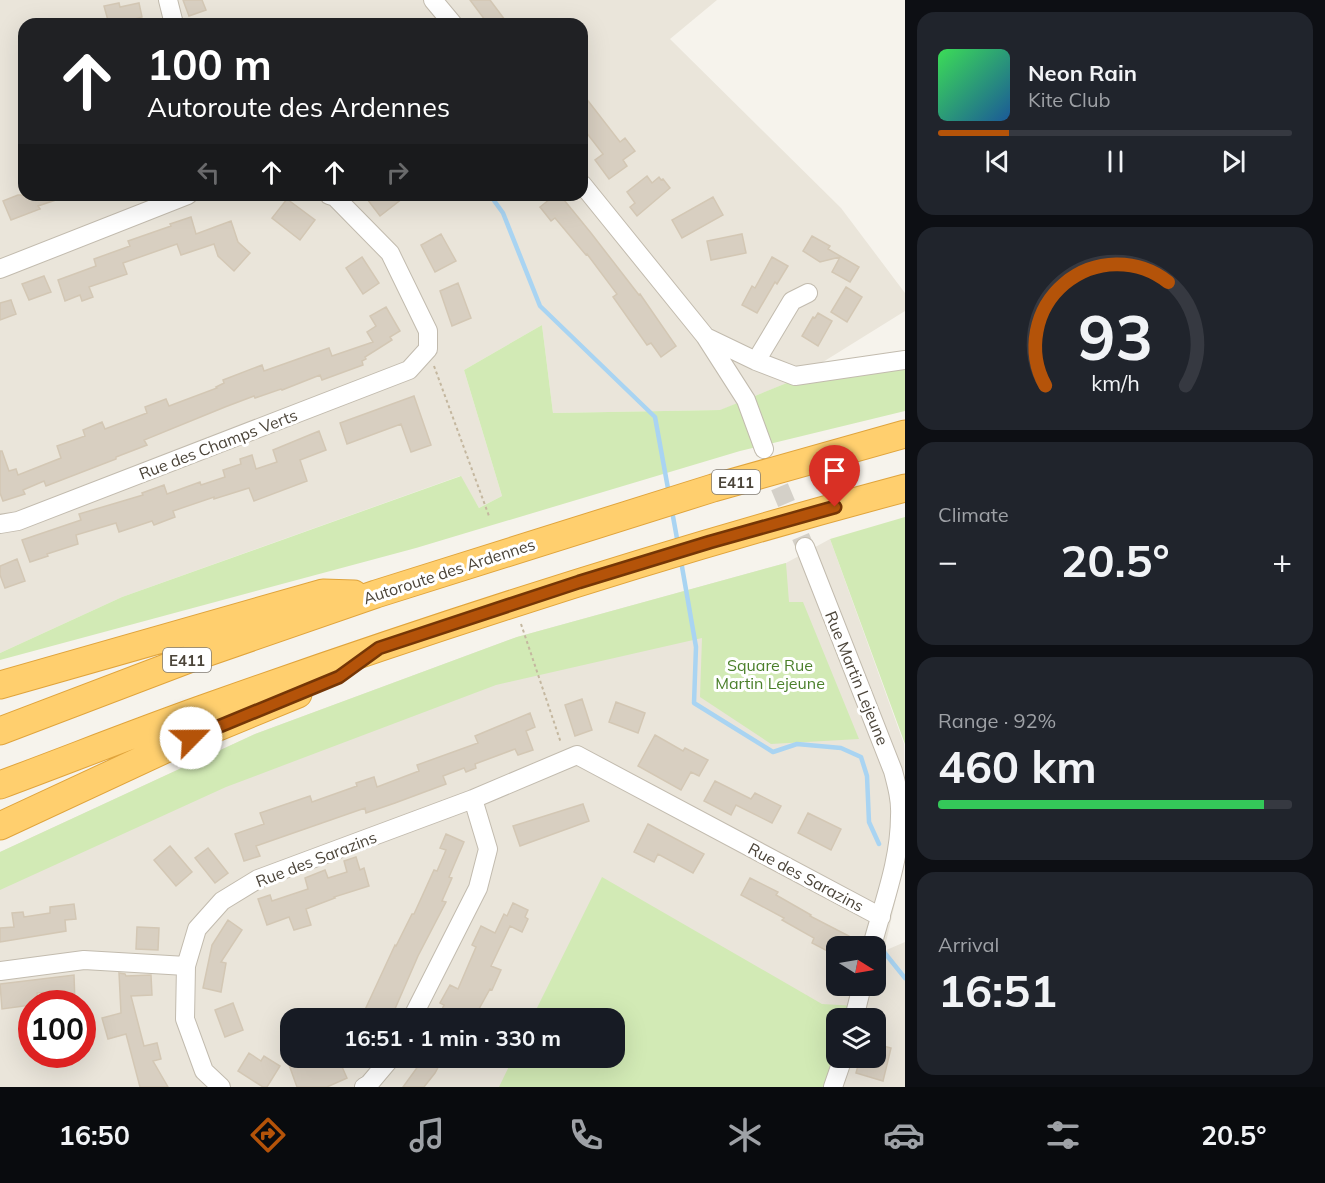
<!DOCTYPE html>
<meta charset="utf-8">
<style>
:root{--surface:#171b24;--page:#20242c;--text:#f1f3f6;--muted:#9ea1a6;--line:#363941;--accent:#b45309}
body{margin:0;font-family:Mulish,sans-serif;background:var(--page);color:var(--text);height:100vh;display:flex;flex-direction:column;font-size:22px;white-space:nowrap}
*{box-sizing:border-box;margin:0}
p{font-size:20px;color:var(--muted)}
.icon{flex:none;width:33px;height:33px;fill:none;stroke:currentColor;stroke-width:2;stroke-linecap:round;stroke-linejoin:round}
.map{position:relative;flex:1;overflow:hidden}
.sheet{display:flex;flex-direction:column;gap:12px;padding:12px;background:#0d0f14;width:420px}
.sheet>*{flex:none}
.hud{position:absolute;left:18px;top:18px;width:570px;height:183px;border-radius:18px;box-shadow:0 6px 24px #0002;background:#202124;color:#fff;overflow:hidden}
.needle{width:39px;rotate:101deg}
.buttons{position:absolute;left:826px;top:936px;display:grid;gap:12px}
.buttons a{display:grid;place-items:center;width:60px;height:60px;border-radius:12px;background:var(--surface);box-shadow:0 6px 24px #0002;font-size:30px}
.speed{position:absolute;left:18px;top:990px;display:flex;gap:12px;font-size:30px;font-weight:700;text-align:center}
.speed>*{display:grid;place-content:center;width:78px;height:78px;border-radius:50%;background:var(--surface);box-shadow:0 6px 24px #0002;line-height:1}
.speed .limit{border:9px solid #d22;background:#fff;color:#111}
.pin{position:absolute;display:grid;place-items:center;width:51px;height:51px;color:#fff;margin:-62px -26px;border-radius:50% 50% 50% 0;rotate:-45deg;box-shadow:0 0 6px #0007}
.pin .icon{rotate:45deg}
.me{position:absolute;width:66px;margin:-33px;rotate:67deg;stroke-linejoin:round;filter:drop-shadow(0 0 4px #0008)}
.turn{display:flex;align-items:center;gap:21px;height:126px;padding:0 30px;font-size:27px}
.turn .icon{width:78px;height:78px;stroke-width:2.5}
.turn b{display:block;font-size:42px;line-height:51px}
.lanes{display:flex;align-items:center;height:57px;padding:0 30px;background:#0003;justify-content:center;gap:30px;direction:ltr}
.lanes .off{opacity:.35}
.big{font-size:45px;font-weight:700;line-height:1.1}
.sheet .tile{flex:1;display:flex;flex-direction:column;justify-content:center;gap:9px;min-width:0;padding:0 21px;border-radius:18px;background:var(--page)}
.sheet .dial{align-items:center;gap:0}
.dial svg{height:156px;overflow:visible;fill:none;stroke:var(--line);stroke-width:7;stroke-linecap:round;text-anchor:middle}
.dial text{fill:var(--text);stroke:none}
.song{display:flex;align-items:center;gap:18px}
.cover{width:72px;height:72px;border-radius:9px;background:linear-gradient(135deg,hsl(130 70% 55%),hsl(210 70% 35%))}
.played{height:6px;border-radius:3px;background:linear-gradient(90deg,var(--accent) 20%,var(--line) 20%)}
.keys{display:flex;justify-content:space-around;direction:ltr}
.heat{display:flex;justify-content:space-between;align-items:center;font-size:33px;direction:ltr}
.charge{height:9px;border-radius:4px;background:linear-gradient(90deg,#34c759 92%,var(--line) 0)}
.trip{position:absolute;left:280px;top:1008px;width:345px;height:60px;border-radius:18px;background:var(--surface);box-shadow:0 6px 24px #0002;font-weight:700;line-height:60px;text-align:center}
.tab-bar{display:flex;height:96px;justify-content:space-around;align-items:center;background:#090b0e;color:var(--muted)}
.tab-bar .icon{width:42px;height:42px}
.tab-bar .on{color:var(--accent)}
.tab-bar b{font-size:27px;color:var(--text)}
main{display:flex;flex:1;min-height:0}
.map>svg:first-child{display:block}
.residential{fill:#eae5da;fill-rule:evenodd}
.green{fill:#d2eab5}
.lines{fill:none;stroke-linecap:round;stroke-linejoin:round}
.stream{stroke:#a9d4f2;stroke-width:4.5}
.building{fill:#d8cfc1;stroke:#d3c7b4;stroke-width:1.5}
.minor-tunnel{stroke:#d4d0c8;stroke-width:18;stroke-dasharray:18 9;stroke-linecap:butt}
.minor-casing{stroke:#c2bbae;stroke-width:20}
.highway-casing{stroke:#e0a43c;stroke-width:29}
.path{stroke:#c4b79f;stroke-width:2;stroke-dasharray:3 3;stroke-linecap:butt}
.minor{stroke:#fff;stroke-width:18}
.highway{stroke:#ffcf6e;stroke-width:27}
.route-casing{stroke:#753606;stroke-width:15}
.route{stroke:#b45309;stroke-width:10}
.labels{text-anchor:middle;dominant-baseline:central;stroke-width:6;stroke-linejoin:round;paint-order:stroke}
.shield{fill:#fff;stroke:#817c74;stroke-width:1.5}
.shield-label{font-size:15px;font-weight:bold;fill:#4b4439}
.street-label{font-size:16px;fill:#4b4439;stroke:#fff}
.park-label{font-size:16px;fill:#4a7f2a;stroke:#fff}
</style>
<main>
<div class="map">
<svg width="905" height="1087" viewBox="0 0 905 1087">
<rect width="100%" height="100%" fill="#f6f3ec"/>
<path class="residential" d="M0,0H717L670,39L841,208L905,293V311L794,380L721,410L553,413L542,325L464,370L502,496L479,508L460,476L122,597L0,653ZM24,24H582V195H24Z
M830,539L904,744L905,859L884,951L905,942V1087H0V852L255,734L517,637L786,563ZM837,946H876V986H837ZM32,1004H82V1054H32ZM291,1018H615V1058H291ZM837,1018H876V1058H837Z"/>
<path class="green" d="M542,325L553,413L720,410L794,380L905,360V411L740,451L416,548L0,660V653L122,597L461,476L479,508L502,496L464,370Z
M905,517V744L830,539Z
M786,563L789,602H803L859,739L771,744L700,697L702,638L496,685L226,787L0,890V852L255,734L517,637Z
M602,877L822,1004L857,1006L854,1018H837V1058L833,1087H499L513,1058H615V1018H532Z"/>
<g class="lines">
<path class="stream" d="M490,195L503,213L540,306L655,417L669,494
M672,511L678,544
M681,561L696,647L694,703L773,752L797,744L841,748L861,757L867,776L869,822L879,844
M884,952L905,978"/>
</g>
<path class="building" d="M183,0H202L206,10L189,16Z
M470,0H490L508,24H488Z
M119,3L120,7L139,3L142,17L124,22V24H109L104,6Z
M582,93L620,142L625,138L635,151L623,160L627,166L609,179L595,160L603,154L582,127Z
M647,176L652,183L659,177L661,180L663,179L670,188L637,216L630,207L635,203L627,192Z
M18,195H65V197L38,206L40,209L11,220L3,201Z
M364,195H407L380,216Z
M555,195H560L591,233L639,295L640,294L676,346L661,357L651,343L647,345L613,297L617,294L587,254L586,255L555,218L551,221L540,207Z
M713,197L723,215L682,238L672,220Z
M287,199L315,220L300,240L272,218Z
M191,217L196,234L231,221L238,242L250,253L234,271L218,256L214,244L181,255L177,244L123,263L127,274L89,287L93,297L82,301L80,295L65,301L58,280L96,266L94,259L130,246L128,241L171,226L170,224Z
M441,234L456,261L435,272L421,245Z
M742,234L746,253L711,260L707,241Z
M812,236L830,246L828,249L859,267L850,282L832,272L840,257L820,262L803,251Z
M362,257L379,283L363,294L346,268Z
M772,257L788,266L777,284L775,282L757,313L742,305L752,286L755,288Z
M44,276L51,292L29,300L22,284Z
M458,283L471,318L452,326L440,291Z
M846,287L862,297L847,322L831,312Z
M11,300L16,314L0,320V303Z
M386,307L400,331L390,337L392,340L365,357L366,359L362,361L363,365L322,380L320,375L282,390L281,389L255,398L254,396L225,407L144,440L147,445L116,457V459L46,486L44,481L23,490L25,494L3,501L0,493V451H2L9,471L16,469L18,475L61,458L57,446L85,436L83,430L102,422L105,429L147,413L145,407L166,399L169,406L217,388L216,387L224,383L223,380L262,365L264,371L329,348L332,356L373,342L367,332L376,326L370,316Z
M818,313L832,321L818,346L802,336L813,317L815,318Z
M414,396L431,445L411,452L401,424L347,444L340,423Z
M319,431L326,450L300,460L307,481L254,501L249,488L214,499V497L173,511L175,517L154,525L152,521L119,532L116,523L76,535L78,544L47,554L48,556L30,562L22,540L81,520L79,514L143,495L142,493L164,485L167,494L200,482L201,485L225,477L223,470L241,464L240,459L252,455L256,469L277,462L273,450Z
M17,559L25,581L5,588L0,575V566Z
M582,699L592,730L575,736L565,705Z
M616,702L645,713L638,733L609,722Z
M530,713L535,727L526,731L533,750L518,755L515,749L475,764L476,768L466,772L464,768L443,776L446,784L395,803L366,813L365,808L256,846L260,856L244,861L235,834L264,824L260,813L310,796L312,802L357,786L356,783L374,777L377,787L419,771L417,765L478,743L475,736Z
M655,735L683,751L685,748L708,760L699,776L691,772L681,790L638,766Z
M715,781L751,799L755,793L781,806L772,823L736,805L731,815L704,801Z
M583,804L589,821L520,846L513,826Z
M808,813L841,829L831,850L798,833Z
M648,824L704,854L693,873L658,854L654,862L634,852Z
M446,834L464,842L449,877L452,878L442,901L446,902L418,956L391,1018H372L363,1014L395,945L396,946L412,914H414L434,870L437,871L446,850L440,848Z
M170,846L192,872L176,886L154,860Z
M208,848L228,873L215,883L195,858Z
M356,857L360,870L364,868L369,886L334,897L335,898L306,909L311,925L294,930L289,917L267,925L258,899L270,895L272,901L308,889L305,878L325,870L328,878L347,872L344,861Z
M750,878L778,892L776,895L811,915L810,916L849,936L843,946H837V956L812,943L814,938L782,920L784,918L741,895Z
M513,903L528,910L525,917L528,919L522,932L510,926L491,966L501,970L492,990L490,989L474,1018H438L444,1005L440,1003L450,985L458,989L476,947L472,945L481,926L495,933L504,914L507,916Z
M74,904L76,919L65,920L66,931L0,942V928L14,927L12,913L23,912L24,917L50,913V907Z
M228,920L242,930L221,962L226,963L221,992L203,988L212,945Z
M137,927L159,928L158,950L136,949Z
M119,973L125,974L126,976L151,975L152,995L131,996L144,1046L157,1043L161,1059L153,1061L168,1087H140L126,1034L108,1039L102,1018L121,1013Z
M74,975L75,1004H63L62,991L37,993L38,1004L2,1009L0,984Z
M233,1003L243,1030L225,1037L215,1010Z
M876,1044L891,1048L883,1081L856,1073L860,1058H876Z
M249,1053L261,1061L264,1056L280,1066L267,1087H263L238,1071Z
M301,1058H338L347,1078L327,1087H297L288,1062Z
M405,1058H443L435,1073L424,1087H403L419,1065Z"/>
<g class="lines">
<path class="minor-tunnel" d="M769,462L805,547"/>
<g class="minor-casing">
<path id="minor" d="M168,0L174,24
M433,0L453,24
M582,184L705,336L746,400L764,449
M0,269L188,195
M706,337L756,361L795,376L905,360
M756,361L792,301L808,293
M0,524L18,521L409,370L428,349V331L390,253L335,197L329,195
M805,547L893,771C897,786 901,801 900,816C900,861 883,904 872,946
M0,971L84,960L186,966
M412,1018L478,888L488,849L473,799
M854,1018L862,986
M221,1087L204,1071L185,1019L186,966L197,929L222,901L258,879L473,799L577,755L881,917
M364,1087L369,1084L391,1058
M833,1087L843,1058"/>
</g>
<g class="highway-casing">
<path id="highway" d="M0,685L323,593L354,594
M0,731L197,656L376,594L713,488L905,434
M0,785C70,759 140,731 211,706C439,625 671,550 905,488
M0,826L172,746L298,694"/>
</g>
<path class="path" d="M434,366L489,516
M521,624L561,743"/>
<use href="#minor" class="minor"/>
<use href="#highway" class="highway"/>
</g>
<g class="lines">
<g class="route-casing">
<path id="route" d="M191,738L339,677L379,648L579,582L710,542L835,507"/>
</g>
<use href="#route" class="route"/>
</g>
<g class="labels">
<g class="shield">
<rect x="712" y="470" width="48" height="24" rx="4.5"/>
<rect x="163" y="648" width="48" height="24" rx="4.5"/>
</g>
<g class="shield-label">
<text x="736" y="482">E411</text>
<text x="187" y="660">E411</text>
</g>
<g class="street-label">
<text transform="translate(218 444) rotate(-21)">Rue des Champs Verts</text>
<text transform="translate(449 571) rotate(-18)">Autoroute des Ardennes</text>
<text transform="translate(857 678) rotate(68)">Rue Martin Lejeune</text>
<text transform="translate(316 859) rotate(-21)">Rue des Sarazins</text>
<text transform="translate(806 877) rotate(28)">Rue des Sarazins</text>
</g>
<g class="park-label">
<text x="770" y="665">Square Rue<tspan x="770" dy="18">Martin Lejeune</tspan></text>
</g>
</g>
</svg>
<div class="buttons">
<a><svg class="needle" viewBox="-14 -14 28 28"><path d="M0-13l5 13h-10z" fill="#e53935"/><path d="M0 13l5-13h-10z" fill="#9ea1a6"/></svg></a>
<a><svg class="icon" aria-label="layers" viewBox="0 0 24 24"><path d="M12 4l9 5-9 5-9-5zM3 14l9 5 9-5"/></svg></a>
</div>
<div class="speed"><div class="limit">100</div></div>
<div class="pin" style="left:835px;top:507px;background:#d93025"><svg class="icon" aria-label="arrive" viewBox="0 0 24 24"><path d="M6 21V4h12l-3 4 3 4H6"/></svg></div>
<svg class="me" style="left:191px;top:738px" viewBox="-20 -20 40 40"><circle r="19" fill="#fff"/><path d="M0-13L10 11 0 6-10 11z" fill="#b45309"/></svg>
<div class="trip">16:51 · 1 min · 330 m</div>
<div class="hud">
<div class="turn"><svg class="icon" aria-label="ahead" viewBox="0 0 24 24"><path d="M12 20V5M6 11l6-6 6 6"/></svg><div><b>100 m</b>Autoroute des Ardennes</div></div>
<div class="lanes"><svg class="icon off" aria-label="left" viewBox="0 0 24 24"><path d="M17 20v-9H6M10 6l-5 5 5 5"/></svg><svg class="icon" aria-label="ahead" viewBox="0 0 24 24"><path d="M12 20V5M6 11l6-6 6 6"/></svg><svg class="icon" aria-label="ahead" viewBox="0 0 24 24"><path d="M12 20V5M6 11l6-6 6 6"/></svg><svg class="icon off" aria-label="right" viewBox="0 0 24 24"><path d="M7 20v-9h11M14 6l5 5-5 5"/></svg></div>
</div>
</div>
<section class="sheet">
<div class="tile">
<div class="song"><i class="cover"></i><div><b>Neon Rain</b><p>Kite Club</p></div></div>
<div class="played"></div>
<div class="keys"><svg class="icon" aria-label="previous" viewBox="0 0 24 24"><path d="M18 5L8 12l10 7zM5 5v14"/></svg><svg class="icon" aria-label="pause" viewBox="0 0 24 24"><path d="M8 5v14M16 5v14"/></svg><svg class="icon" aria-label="next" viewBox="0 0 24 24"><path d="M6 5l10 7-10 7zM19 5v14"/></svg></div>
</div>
<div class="tile dial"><svg viewBox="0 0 100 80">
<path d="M14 69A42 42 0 1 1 86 69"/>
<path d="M14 69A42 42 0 0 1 77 16" stroke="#b45309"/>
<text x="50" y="56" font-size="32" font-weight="700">93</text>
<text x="50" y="72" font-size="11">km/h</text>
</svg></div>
<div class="tile"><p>Climate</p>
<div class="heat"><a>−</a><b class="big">20.5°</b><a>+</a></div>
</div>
<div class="tile"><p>Range · 92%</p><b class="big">460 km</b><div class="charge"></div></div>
<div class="tile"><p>Arrival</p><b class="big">16:51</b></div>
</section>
</main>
<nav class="tab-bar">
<b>16:50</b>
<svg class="icon on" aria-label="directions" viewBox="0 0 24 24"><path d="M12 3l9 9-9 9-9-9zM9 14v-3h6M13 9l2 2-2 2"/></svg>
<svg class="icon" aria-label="music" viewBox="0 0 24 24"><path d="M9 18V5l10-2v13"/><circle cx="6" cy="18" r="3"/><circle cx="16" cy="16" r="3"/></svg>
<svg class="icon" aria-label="phone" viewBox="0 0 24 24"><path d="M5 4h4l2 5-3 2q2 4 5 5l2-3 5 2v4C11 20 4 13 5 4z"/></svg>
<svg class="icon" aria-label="climate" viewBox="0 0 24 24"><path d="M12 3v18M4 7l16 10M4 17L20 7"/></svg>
<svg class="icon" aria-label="car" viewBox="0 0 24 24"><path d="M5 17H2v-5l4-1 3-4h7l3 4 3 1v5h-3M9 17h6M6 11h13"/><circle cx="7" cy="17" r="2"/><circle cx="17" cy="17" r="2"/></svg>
<svg class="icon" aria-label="filters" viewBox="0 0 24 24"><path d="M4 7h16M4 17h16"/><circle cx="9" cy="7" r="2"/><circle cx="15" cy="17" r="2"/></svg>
<b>20.5°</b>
</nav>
